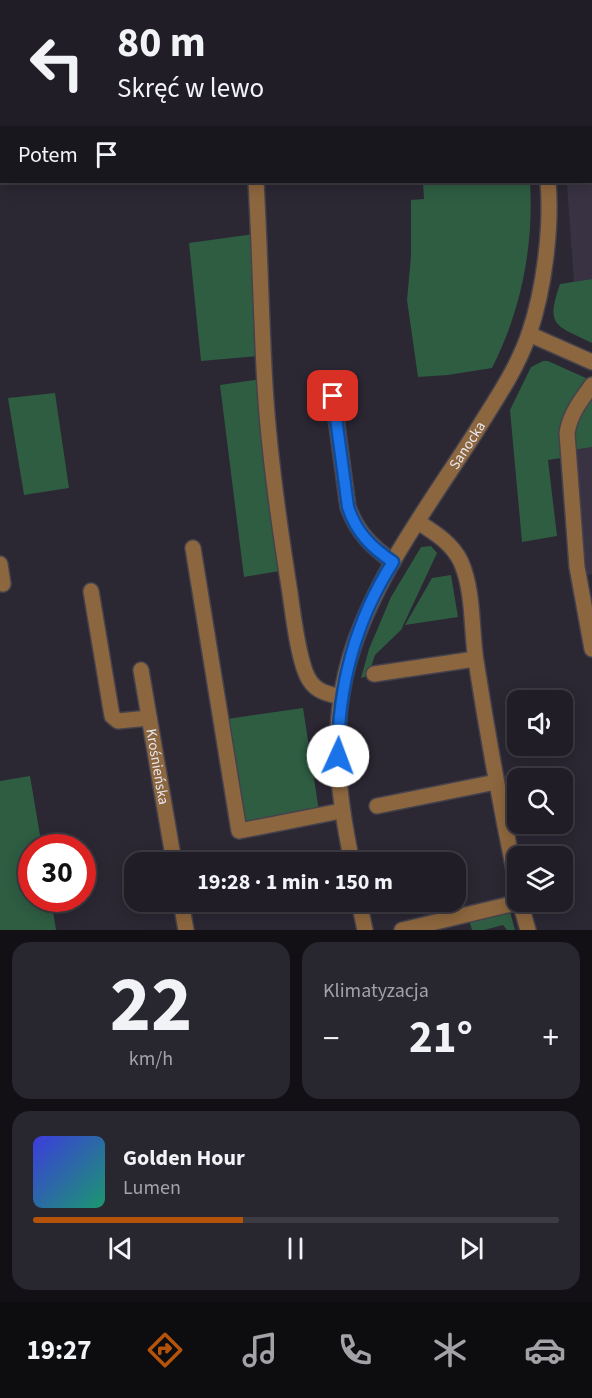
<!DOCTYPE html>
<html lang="pl">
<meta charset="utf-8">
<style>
:root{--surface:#201d26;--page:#28262e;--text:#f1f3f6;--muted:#a2a2a7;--line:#3d3b43;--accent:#b45309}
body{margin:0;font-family:"Source Sans 3",sans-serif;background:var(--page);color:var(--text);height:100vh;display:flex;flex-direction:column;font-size:22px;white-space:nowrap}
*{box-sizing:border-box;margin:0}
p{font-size:20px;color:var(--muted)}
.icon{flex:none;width:33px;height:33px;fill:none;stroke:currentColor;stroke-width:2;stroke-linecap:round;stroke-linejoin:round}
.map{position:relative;height:930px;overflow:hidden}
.side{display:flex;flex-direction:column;gap:12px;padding:12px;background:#121015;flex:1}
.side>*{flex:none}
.hud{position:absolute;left:0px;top:0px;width:592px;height:183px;box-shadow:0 3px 15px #0003,0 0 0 2px var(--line);background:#201d26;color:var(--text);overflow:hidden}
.buttons{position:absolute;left:507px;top:690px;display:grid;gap:12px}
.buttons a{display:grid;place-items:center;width:66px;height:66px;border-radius:12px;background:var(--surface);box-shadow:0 3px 15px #0003,0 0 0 2px var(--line);font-size:30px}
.speed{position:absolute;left:18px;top:834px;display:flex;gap:12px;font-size:30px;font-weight:700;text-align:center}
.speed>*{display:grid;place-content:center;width:78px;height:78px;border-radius:50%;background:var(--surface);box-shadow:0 3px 15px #0003,0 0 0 2px var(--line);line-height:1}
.speed .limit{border:9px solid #d22;background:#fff;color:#111}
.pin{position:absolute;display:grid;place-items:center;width:51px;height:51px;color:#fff;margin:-26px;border-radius:12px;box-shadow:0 3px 9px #0006}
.me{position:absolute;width:66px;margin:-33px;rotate:2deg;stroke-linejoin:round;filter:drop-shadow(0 0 4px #0008)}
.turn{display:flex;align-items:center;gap:21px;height:126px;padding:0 18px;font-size:27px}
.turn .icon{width:78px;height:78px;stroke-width:2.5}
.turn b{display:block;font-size:42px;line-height:51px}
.then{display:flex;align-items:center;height:57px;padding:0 18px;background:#0003;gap:12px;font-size:22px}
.big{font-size:45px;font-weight:700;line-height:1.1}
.side .tile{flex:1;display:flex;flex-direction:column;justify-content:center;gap:9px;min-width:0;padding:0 21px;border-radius:18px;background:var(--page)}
.side .dial{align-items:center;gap:0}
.dial b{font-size:78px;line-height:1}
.song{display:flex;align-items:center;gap:18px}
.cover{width:72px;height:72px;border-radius:9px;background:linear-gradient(135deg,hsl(240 70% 55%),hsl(160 70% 35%))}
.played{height:6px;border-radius:3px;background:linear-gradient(90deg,var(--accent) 40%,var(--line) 40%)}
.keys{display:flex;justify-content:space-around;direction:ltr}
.heat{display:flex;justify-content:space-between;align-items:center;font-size:33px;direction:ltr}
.side .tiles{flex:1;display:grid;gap:12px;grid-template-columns:1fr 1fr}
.tile:last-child{grid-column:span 2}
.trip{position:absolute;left:124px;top:852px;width:342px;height:60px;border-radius:18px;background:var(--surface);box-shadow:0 3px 15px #0003,0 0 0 2px var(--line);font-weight:700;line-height:60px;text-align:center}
.tabs{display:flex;height:96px;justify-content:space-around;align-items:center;background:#0d0c0f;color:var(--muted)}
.tabs .icon{width:42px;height:42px}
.tabs .selected{color:var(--accent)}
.tabs b{font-size:27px;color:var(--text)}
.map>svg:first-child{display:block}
.built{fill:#383242}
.green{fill:#2e5d42}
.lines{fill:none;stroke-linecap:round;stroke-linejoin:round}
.stream{stroke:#000a41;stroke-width:5}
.minor-casing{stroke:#45424d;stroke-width:18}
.minor{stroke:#8c663e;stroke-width:15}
.route-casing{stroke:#114b97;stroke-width:15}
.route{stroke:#1a73e8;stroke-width:10}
.labels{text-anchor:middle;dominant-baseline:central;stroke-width:6;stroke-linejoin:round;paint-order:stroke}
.street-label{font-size:15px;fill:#e7e5ed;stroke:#2b2733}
</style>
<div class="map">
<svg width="592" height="930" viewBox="0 0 592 930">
<rect width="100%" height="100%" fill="#2b2733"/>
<path class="built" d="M592,183V279L574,282L567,185Z
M592,447V574L587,575L573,450Z"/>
<path class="green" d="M423,182H530C534,246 521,311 492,368L448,375L418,377L407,300L411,256V200L424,199Z
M254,234L260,356L201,361L189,243Z
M592,279V343C556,325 545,327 560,284Z
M543,361H548L588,379L562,458L548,460L557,536L522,542L510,410L531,367Z
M261,379L266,480L280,571L244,577L220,385Z
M55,393L69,488L24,495L8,398Z
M592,397V447L573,450C575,429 580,414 592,397Z
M431,546L437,553L401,630L375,655L368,676L361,678L369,649L391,597L421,547Z
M451,575L458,617L405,625L432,578Z
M303,708L319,811L254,826L246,821L241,815L227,719Z
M30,776L42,847L32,848V898L51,899L56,930H0V781Z
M507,912H510L515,930H507L503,925L484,930H472L469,920Z"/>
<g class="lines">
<path class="stream" d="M459,0V2"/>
<g class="minor-casing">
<g id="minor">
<path d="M5,0V2"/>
<path d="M245,0V2"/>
<path d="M532,0V2"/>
<path d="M256,182C260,250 261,318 265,386C269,455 279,524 290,593C293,614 299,666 310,681C317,692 329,694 341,697"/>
<path d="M529,334L592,362"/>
<path d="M592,385C581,400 570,414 567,433L577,567L592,649"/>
<path d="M333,396L348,507C357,532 371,546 393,562"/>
<path d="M418,522C435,533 452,543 461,562C474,592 471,629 476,661C488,738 502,814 518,890"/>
<path d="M193,548L239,831L341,811"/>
<path d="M0,564L3,584"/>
<path d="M91,591L112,716L118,721L149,718"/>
<path id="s1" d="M141,670L174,862"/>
<path d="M374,674L475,659"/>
<path d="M377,806L496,782"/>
<path id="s2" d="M352,862C337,791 329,723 352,651C378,571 432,501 477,430C496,399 517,369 529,334C544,290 552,228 548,182"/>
<path d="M181,902L186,930"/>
<path d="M359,902L365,930"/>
<path d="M520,902L528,930"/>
<path d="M402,930L520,902"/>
</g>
</g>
<use href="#minor" class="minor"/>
</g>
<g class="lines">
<g class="route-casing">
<path id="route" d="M333,396L348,507C356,532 371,547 393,562C356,620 338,687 338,756"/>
</g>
<use href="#route" class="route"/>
</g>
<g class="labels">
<g class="street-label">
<text stroke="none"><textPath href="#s2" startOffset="450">Sanocka</textPath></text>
<text stroke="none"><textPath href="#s1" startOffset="98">Krośnieńska</textPath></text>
</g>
</g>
</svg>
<div class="buttons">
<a><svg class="icon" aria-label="sound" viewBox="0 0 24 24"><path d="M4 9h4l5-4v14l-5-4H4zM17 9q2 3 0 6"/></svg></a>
<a><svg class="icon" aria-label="search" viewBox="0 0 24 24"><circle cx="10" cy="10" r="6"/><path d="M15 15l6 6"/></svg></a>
<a><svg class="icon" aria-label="layers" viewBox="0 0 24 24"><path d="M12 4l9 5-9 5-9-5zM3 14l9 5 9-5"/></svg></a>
</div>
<div class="speed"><div class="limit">30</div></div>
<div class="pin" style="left:333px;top:396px;background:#d93025"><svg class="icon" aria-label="arrive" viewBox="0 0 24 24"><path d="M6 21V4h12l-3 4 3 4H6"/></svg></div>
<svg class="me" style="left:338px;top:756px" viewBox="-20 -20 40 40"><circle r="19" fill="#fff"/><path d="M0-13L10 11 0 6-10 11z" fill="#1a73e8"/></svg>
<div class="trip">19:28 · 1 min · 150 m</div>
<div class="hud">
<div class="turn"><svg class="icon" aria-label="left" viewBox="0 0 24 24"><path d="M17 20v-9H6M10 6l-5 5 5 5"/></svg><div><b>80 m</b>Skręć w lewo</div></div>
<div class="then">Potem<svg class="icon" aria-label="arrive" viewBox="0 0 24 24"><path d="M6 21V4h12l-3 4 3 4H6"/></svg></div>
</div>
</div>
<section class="side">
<div class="tiles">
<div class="tile dial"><b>22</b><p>km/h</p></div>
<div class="tile"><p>Klimatyzacja</p>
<div class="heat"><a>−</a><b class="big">21°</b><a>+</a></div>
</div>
<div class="tile">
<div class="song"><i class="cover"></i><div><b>Golden Hour</b><p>Lumen</p></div></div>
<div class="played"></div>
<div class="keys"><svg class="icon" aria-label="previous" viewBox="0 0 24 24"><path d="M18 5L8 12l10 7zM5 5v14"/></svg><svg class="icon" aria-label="pause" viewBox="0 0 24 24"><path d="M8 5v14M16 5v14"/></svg><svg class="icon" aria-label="next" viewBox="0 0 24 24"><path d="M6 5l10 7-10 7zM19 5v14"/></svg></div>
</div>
</div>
</section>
<nav class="tabs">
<b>19:27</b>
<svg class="icon selected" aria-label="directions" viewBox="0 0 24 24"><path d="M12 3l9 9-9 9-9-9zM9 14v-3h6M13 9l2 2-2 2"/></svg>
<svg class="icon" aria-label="music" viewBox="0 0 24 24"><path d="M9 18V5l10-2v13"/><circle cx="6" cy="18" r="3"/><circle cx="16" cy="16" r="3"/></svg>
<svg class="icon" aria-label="phone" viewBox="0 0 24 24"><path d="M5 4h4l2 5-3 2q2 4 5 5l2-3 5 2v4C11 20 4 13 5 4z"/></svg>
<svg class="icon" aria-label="climate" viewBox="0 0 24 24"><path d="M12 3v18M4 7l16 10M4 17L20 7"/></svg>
<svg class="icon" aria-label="car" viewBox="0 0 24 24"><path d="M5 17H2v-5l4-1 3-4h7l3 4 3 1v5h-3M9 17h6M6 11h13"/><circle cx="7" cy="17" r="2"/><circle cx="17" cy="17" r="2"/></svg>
</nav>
